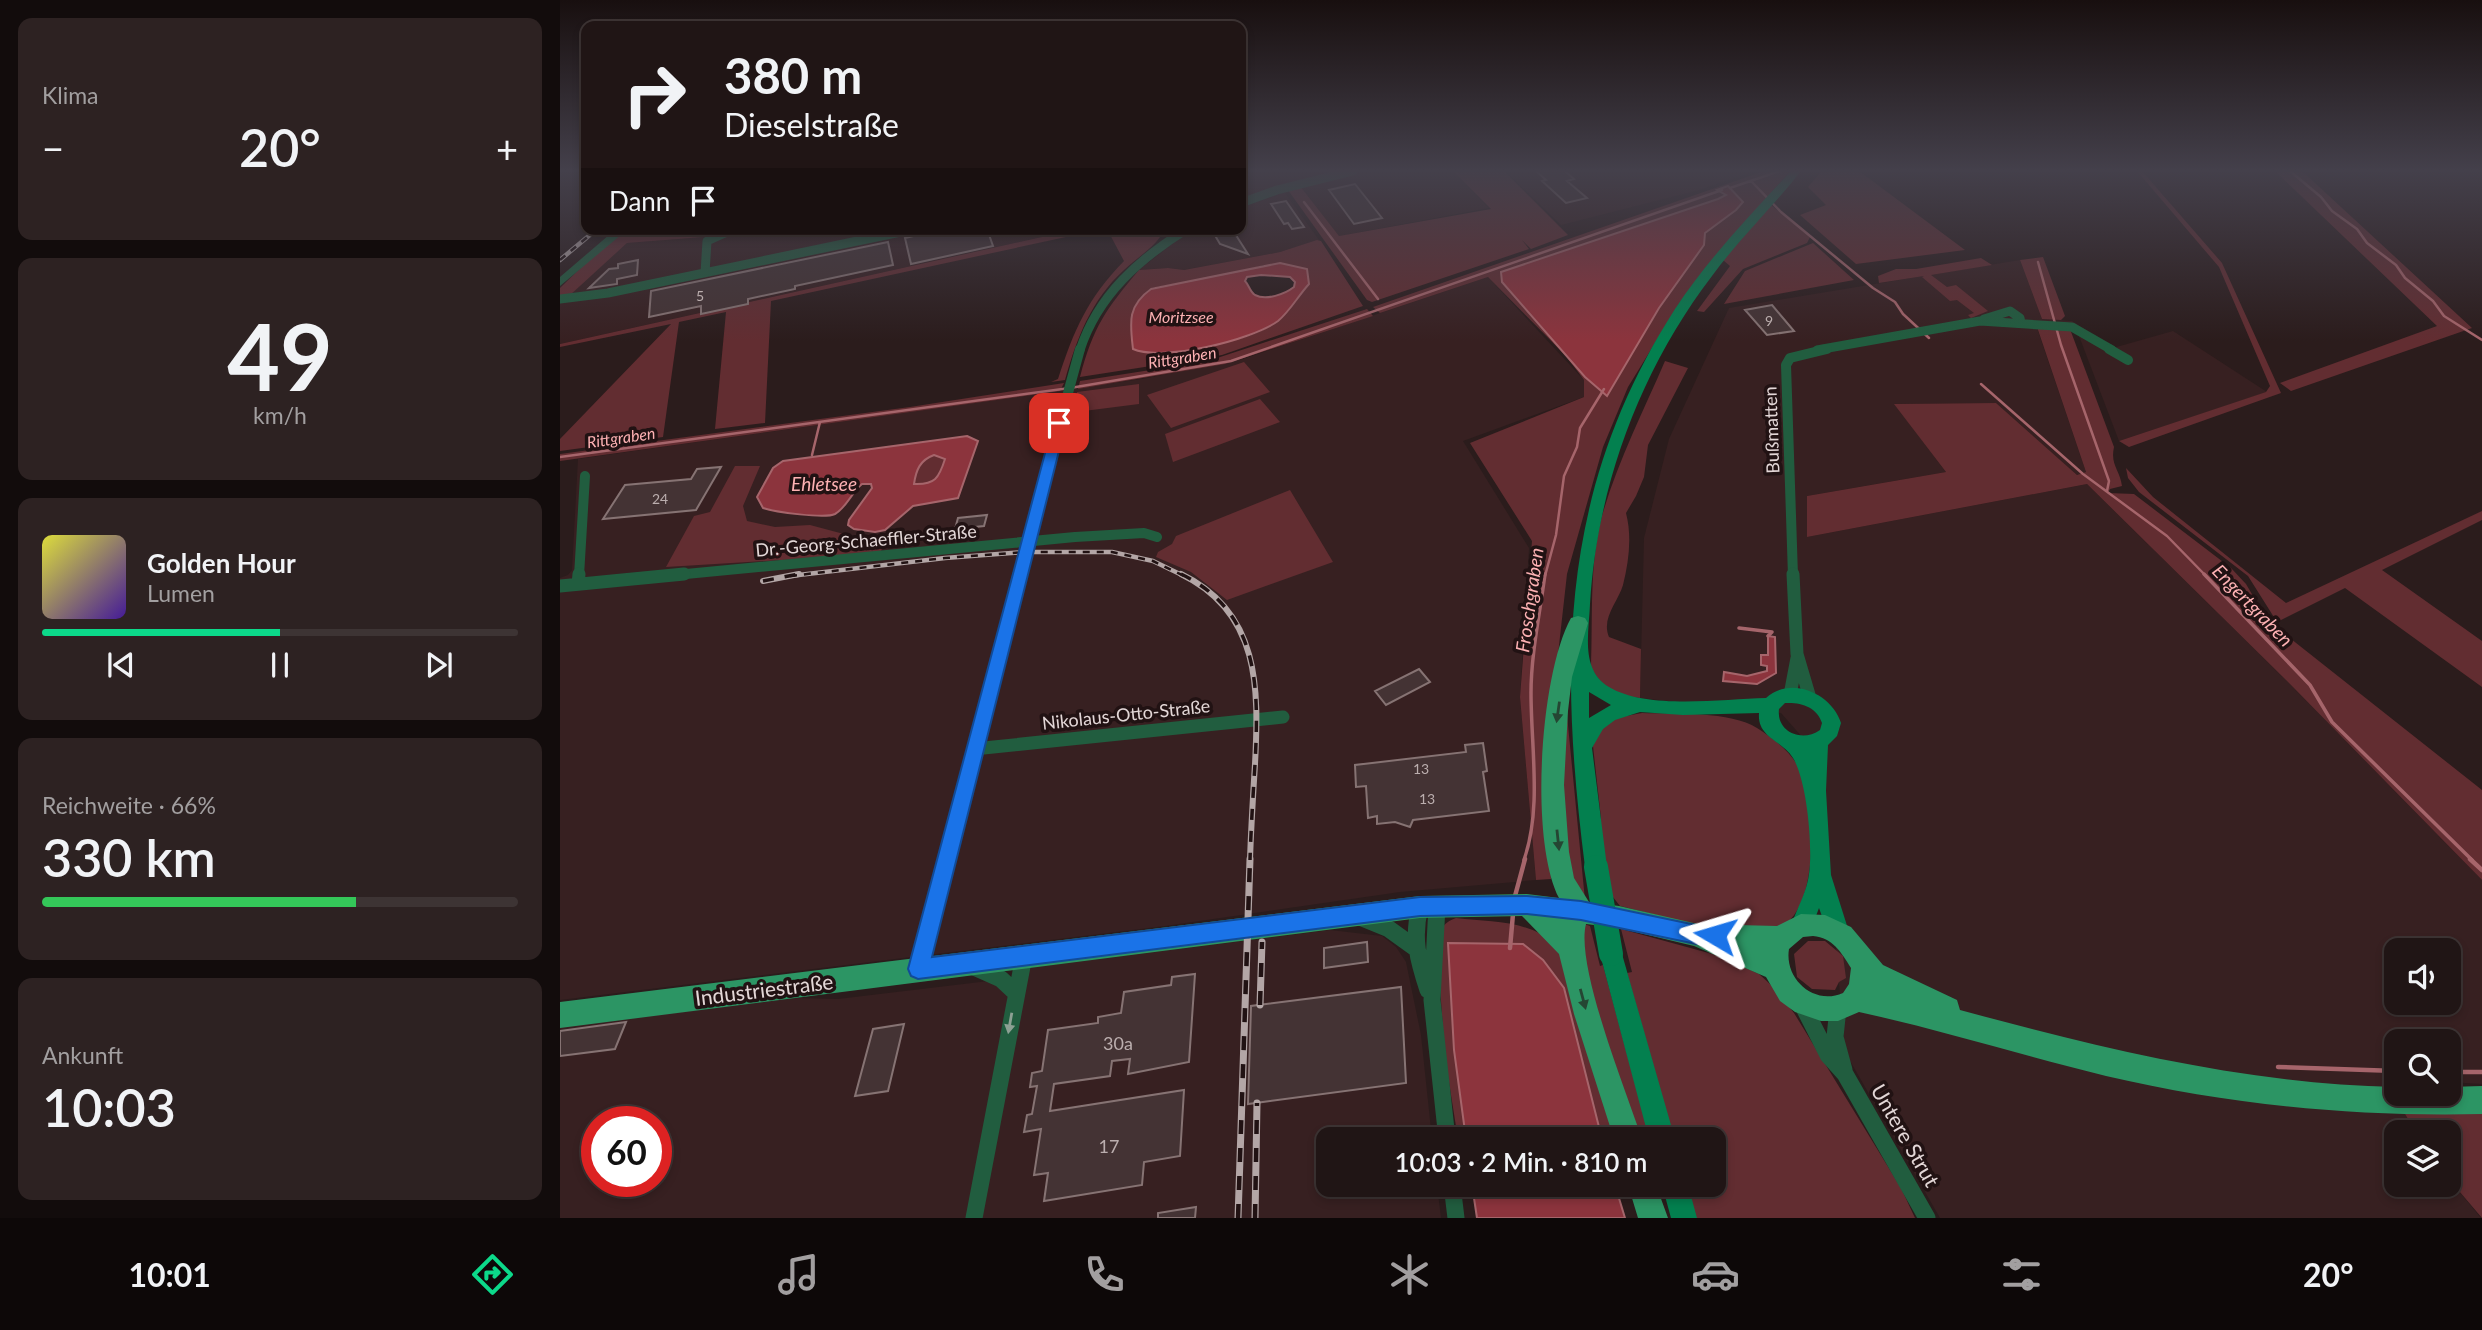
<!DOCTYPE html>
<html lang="de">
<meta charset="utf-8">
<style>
:root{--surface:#201515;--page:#2d2222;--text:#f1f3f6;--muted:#a29fa0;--line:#3d3434;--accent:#0cd98a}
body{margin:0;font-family:Lato,sans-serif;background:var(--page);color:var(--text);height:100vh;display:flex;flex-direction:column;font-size:26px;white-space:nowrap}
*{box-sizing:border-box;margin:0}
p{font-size:23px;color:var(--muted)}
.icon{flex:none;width:38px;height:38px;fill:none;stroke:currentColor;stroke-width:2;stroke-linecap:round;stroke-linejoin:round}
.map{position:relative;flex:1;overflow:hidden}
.sheet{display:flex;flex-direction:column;gap:18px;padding:18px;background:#120c0c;width:560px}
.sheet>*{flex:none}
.guide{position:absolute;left:21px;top:21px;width:665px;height:214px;border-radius:14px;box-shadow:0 4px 10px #0003,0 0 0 2px var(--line);background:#201515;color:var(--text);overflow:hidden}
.fabs{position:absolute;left:1824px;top:938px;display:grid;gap:14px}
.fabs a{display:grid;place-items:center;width:77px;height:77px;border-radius:14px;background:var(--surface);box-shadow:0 4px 10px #0003,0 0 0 2px var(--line);font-size:35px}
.speed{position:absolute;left:21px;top:1106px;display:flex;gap:14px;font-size:35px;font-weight:700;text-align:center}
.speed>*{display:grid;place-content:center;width:91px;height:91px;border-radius:50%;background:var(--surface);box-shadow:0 4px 10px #0003,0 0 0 2px var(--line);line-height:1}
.speed .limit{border:10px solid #d22;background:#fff;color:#111}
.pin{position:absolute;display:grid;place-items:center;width:60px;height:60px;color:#fff;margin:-30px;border-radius:14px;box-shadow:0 4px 10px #0006}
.me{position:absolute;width:77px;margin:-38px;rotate:277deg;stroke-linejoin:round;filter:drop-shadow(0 0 5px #0008)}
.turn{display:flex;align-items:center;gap:24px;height:147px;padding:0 28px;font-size:32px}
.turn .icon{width:91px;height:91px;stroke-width:2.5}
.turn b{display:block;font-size:49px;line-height:60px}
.then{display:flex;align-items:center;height:66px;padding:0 28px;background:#0003;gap:14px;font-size:26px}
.big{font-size:52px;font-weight:600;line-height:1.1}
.sheet .widget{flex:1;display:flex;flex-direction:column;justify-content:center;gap:10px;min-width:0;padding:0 24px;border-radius:14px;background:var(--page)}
.sheet .dial{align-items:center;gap:0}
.dial b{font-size:91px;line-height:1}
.song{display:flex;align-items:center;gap:21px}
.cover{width:84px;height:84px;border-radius:10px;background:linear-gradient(135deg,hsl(60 70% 55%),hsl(260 70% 35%))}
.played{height:7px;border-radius:4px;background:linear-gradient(90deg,var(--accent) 50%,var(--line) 50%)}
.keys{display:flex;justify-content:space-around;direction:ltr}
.heat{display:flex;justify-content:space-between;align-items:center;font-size:38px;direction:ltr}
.charge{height:10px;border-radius:5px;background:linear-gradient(90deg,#34c759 66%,var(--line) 0)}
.trip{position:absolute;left:756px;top:1127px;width:410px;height:70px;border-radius:14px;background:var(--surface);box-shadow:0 4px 10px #0003,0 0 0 2px var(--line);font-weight:600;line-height:70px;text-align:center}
.tabs{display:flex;height:112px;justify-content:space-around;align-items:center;background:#0d0808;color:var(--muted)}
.tabs .icon{width:49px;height:49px}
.tabs .on{color:var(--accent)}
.tabs b{font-size:32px;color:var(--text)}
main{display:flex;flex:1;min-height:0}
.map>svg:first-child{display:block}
.built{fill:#372021;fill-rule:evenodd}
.green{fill:#622d31;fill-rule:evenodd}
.water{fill:#8c343d;stroke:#a6656b;stroke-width:2;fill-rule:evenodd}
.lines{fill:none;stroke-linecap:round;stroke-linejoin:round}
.stream-far2{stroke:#a6656b;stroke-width:2.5}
.stream-far1{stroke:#a6656b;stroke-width:3.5}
.stream{stroke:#a6656b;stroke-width:4.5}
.building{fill:#443334;stroke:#867373;stroke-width:2}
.minor-far3{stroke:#215d3f;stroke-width:9}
.minor-far2{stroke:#215d3f;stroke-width:10}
.minor-far1{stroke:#215d3f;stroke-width:13}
.minor{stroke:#215d3f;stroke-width:17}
.tertiary{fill:#215d3f;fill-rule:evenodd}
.secondary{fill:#03804f;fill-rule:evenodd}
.primary{fill:#2c9564;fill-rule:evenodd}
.rail-far2-casing{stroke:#b3a6a6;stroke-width:4.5}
.rail-far1-casing{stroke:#b3a6a6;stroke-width:6}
.rail-casing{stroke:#b3a6a6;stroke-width:7}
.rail-far2{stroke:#211213;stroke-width:2.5;stroke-dasharray:7;stroke-linecap:butt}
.rail-far1{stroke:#211213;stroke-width:3.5;stroke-dasharray:11;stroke-linecap:butt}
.rail{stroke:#211213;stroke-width:4.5;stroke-dasharray:14;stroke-linecap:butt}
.secondary-bridge{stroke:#03804f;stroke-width:24}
.oneway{fill:#254633}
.oneway2{fill:#8ca093}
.route{fill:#1a73e8;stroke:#114b97;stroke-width:2}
.labels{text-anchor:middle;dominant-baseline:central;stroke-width:7;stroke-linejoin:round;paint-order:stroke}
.number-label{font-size:14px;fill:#bbaeae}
.far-water-label{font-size:16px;font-style:italic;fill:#fdb1b3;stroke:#211213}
.street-label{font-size:18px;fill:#e3d7d7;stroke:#211213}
.near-number-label{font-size:18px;fill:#bbaeae}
.water-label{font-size:19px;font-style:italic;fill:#fdb1b3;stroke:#211213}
.near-street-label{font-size:21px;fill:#e3d7d7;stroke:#211213}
</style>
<main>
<section class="sheet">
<div class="widget"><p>Klima</p>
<div class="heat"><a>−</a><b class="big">20°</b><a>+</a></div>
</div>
<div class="widget dial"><b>49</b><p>km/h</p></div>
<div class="widget">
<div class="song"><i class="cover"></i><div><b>Golden Hour</b><p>Lumen</p></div></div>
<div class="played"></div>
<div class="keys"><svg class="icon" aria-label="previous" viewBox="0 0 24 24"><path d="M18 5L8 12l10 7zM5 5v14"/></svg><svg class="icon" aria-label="pause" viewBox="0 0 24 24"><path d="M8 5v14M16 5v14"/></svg><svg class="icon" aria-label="next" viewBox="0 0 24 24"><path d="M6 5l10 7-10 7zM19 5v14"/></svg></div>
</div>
<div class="widget"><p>Reichweite · 66%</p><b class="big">330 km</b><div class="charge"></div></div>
<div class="widget"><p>Ankunft</p><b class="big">10:03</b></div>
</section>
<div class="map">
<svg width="1922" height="1218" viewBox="0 0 1922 1218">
<rect width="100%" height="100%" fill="#2b1c1c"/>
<path class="built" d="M681,171H892L929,208L779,236L740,186L681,201Z
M945,171H1194L1139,190L1001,225Z
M723,193H725L759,240L720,252L623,270L608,268L579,270L620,238L636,229H681V208Z
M164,229H518L0,344V302L67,243L144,237Z
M1460,260L1482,319L1512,321L1553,348L1613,331L1707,392L1559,441L1516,328H1477L1526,472L1517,475L1436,403L1335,404L1386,472L1247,496V537L1527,484L1731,685L1922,880V1084L1888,1082V1041H1836V1079L1826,1080L1856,1132H1836V1185H1888V1178L1921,1218H1380L1285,1052L1265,821L1243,738L1221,713L1080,698L1084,538L1109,439L1169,308ZM1836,950H1888V1003H1836Z
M928,277L1024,380V397L903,441L969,548L960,697L976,880L840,892L605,926L0,1000V578L8,575L12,570L18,459L582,379L683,359Z
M770,930L822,936L836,947L846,962L861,1035L872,1139H768V1185H877L881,1218H0V1027L235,998L278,999L463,977L468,968ZM37,1122H96V1181H37Z"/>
<path class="green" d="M893,171H944L1008,235L971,249L962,240L969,249L812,302L807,300L728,190L740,186L779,236L931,209Z
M1204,171H1230L1147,266L1119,304L1068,387L1043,447L1007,574L988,744L991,879L976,880L960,697L972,541L910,443L1024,397V380L1006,356L928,277L820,313L813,307Z
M1262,171H1299L1405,250L1296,264L1240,215L1266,205L1248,187Z
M1577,171H1582L1662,263L1721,393L1569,447L1559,441L1706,392L1710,386L1659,267Z
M1715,171H1742L1912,328L1731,391L1720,383L1877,326Z
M1211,205L1250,237L1247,243L1183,269L1144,312L1137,311L1170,266L1163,260Z
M67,229H164L144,237L67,243L9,296H0V288L37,252Z
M518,229H543L211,301L205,423L155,429L166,312L119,322L103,437L0,451V439L111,324L0,347V344Z
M547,229H587L600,237C591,250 575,259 564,270C531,300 517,338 505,380L491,382L498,379C514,330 527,299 564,261Z
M757,240L761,241L803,306L662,355L520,377C533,327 546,309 579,270L608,268L624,270L720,252ZM704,265L749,284C739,295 732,308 721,318C687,349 617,347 573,349C570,323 567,306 591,288L675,273Z
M1253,243L1294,280L1164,304L1185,271Z
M1483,257L1505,316L1501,320L1482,319L1460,260Z
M1421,258L1432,265L1371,275L1387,287L1396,285L1428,311L1411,318L1408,315L1414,313L1397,300L1390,301L1362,277L1364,276L1319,283L1318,276L1336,269H1356Z
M807,309L813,316L665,364L518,389L520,381L648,361Z
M1477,327L1510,329L1554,447C1550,465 1560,470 1562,486L1550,489L1548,493L1574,494L1671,568L1686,584L1703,613L1712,624L1922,790V880L1731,685L1527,484L1247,537V496L1386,472L1334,404L1436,403L1517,475L1526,472Z
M1105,361L1128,368L1088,445L1084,477L1076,496L1066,513C1072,536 1069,561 1063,585C1058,602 1041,618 1049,637L1081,649L1080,698C1059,696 1040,687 1031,667C1033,618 1029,564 1042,516C1057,463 1083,412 1105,361Z
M684,362L710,392L611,428L587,395Z
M504,383L500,391L0,461V454L350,407Z
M579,384V404L516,412L517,392Z
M700,399L720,422L613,462L605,434Z
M374,455L385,459C379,478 375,485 354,484C356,469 360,460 374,455Z
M175,466H200L183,506L187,521L215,527L250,525L325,545L319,554L106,567L134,516L150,512Z
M1566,468L1593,497L1726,603L1922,511V520L1822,570L1922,641V687L1785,588L1717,622L1688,576L1579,492L1568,478Z
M730,490L773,562L667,600L631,572L596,557L598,552L612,544L616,536Z
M1004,684L1025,900L1003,867Z
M1082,713C1114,714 1171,711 1197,728C1214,739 1233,753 1241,772C1256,805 1260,915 1217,928C1178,940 1100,915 1060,906L1049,892L1038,844L1041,818L1033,746L1038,730L1050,719Z
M896,918C932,922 969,920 997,945L1060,1139H898L885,1057L877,945C880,930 882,923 896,918Z
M1024,924L1030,926L1040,966L1043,965L1090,1139H1076L1014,950Z
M1061,929L1156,955L1199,974L1211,985L1234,1013L1341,1188L1355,1218H1136L1127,1185H1153V1139H1114L1067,973L1072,972Z
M1248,941H1265L1283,956L1286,978L1279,982L1275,990L1252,989L1237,977L1234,954Z
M1842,1109H1922V1218L1888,1178V1132H1856Z"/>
<path class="water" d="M1168,186L1183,202L1176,210L1145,233L1144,245L1099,308L1047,396L1025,377L942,282L941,272L1158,199L1166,195L1157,190Z
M720,263L747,269L749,284C738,296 730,311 718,321C692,340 602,362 573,349C570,323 567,306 591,289ZM701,275L730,277L735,282L734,287C725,294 706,301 695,295C690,292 689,285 685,281L687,277Z
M407,436L418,441L398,498L353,506L325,530L315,532L294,529L288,525L289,520L312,488L311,484H302C292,492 286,508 275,514C265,519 215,512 203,508L197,497L213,468L223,461ZM374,455L385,459C379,478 375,485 354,484C356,470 360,460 374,455Z
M1208,636L1215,637L1216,673L1197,684L1163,681L1164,672L1187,676L1207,671V666L1201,665V655H1208Z
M888,943L963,944L983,960L1004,988L1042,1139H906L894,1050Z
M912,1185H1055L1065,1218H917Z"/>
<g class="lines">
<path class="stream-far2" d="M1730,171L1761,197L1772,211L1797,229L1807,243L1836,265L1845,278L1873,301L1884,316L1922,340
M1191,181L1221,212L1313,288L1335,302L1343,314L1369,338
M1170,188L1220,171
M744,202L818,299
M1478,262L1501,345L1549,481L1547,491
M1421,384L1523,474L1607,536L1646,576
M252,455L260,422
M0,457L510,388L671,361L1162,190
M985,576L996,535L1004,476L1017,447L1020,428L1044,389"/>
<path class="stream-far1" d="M1644,574L1750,685L1772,722L1912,860
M1179,628L1212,632L1208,636
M964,860C982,808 971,748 971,693C971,654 980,613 985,574"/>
<path class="stream" d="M1910,859L1922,870
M955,896L965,859
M950,948L953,914
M1718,1067L1836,1071
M1888,1072H1922"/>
</g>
<path class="building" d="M976,171H1005L1014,179L1007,181L1027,198L1006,203L982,181L986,180Z
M795,184L822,218L794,224L769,190Z
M726,201L744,227L732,229L728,223L724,224L711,204Z
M383,229H427L433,246L351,264L345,238Z
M672,229L688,254L660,244L653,232Z
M328,242L333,265L235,286V289L188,299V304L141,314V306L89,317L91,291Z
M78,260L77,275L57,279V284L29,288L49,269L58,268V264Z
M1212,305L1234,331L1207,335L1185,310Z
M161,467L136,510L43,519L65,485L131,479L137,469Z
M427,515L424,526L395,529L398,518Z
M859,669L870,682L826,705L815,691Z
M923,743L927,771L923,772L929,811L853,820L850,827L835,822L817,824V816L808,818L806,786L796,787L795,765L906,752L905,745Z
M807,942L808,962L764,968V948Z
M635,974L629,1062L568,1074L570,1059L552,1061L550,1076L494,1084L490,1111L624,1090L620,1156L584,1162L582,1185L484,1201L488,1173L474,1175L481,1129L464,1132L467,1115L472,1114L477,1086L470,1087L472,1073L482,1071L488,1030L538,1023V1017L561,1013L564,992L611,985L612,977Z
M841,987L846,1083L688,1104L691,1006Z
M66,1022L55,1049L0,1056V1031Z
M344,1024L328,1091L295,1096L313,1029Z
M636,1207L635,1218H598V1213Z"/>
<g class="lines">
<path class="minor-far3" d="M681,203L717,190L793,171
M145,273L147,241L174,229
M0,299L48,293L355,229
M1424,319L1450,311L1460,318L1461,323
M520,350C538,295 579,259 627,229
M1257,350L1420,321L1512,327L1552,350"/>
<path class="minor-far2" d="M1549,349L1568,360
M19,576L25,476
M105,576L515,537L584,533L597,537
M458,576L520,349
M1233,576L1226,365L1230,358L1267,349"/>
<path class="minor-far1" d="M1233,574L1237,654L1250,698
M18,584L19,574
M0,586L124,574
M1230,695L1237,658
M414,749L723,717
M386,860L459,574"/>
<path class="minor" d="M877,906L872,1000L887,1139
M860,907C852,938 858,960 868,990
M802,918L829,929L854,947
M414,967L441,979L456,993
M358,969L386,859
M1241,1002L1268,1055L1285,1074L1367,1218
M1278,1008L1275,1037L1284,1070
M892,1185L896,1218
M414,1218L464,956"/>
<path class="tertiary" d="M56,229H68L0,286V277Z"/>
<path class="secondary" d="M1231,171H1241C1213,207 1179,239 1152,276C1080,370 1037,487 1030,604C1029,632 1020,670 1049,687C1087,710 1162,699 1206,698C1231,675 1272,694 1281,723L1277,736L1268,745L1266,791L1271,875L1289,932L1286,939L1278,943L1270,939L1259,908L1250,932L1242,935L1234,932L1231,925C1237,909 1247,891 1249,874C1253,847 1247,781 1233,758C1222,740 1197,738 1199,713L1123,715L1080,712L1055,720L1043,729L1032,748L1047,867L1044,874L1036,877L1028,874L1025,867C999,662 999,490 1115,309C1148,259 1190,215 1231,171ZM1029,692L1051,705L1029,718ZM1225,703C1241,702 1257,707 1262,723L1260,730C1242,743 1216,732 1219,709Z
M1051,943L1059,946L1062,954L1115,1139H1089L1040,954L1043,946Z
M1102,1185H1128L1137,1218H1111Z"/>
<path class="primary" d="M1018,616L1025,618L1028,623L1012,677L1008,711L1004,785L1009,852L1014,878L1029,902L1059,906L1138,924L1217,926L1241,914L1265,915L1291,927L1323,965L1397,1000L1400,1010C1544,1049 1687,1084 1836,1087V1094H1888V1087L1922,1086V1114C1795,1117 1670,1105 1546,1076C1463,1056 1382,1030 1299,1012L1278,1021H1261L1235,1012L1220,1001L1206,977L1134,946L1059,928L1026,924C1015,966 1067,1093 1082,1139H1054L1014,1014L999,954L962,916L860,918L0,1028V1002L860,896L967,894L999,898C969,840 980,674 1011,618ZM1253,936C1273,938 1281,952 1291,968L1289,984L1283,993C1254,1006 1224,979 1229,949L1243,937Z
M1068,1185H1096L1108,1218H1078Z"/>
<g class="rail-far2-casing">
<path id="rail-far2" d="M0,260L37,229
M230,576L385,558L465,552H552L593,561L624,576"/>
</g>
<g class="rail-far1-casing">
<path id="rail-far1" d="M621,574C700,612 699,688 695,764C693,796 691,828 690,860
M203,581L239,574"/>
</g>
<g class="rail-casing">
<path id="rail" d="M700,1005L702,942
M678,1218L690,859
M695,1218L697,1103"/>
</g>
<use href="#rail-far2" class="rail-far2"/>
<use href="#rail-far1" class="rail-far1"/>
<use href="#rail" class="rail"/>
<path class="secondary-bridge" d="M1036,867L1051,954"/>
</g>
<defs><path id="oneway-solid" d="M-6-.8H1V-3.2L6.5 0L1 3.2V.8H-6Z" transform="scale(1.75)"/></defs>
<g class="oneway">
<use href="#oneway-solid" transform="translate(998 712) rotate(98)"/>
<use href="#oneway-solid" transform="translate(998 840) rotate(84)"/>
<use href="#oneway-solid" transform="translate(1023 999) rotate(75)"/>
</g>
<use class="oneway2" href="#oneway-solid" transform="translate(450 1023) rotate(100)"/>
<linearGradient id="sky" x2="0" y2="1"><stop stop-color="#180f0f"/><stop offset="0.5" stop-color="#44404b"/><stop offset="1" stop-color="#44404b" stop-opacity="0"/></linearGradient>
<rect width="1922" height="341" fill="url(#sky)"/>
<path class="route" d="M499,419L506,423L372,957L860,897L967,896L1021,901L1136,925L1162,928L1165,935L1162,942L1136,944L1021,920L967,914L860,916L358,979L351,976L348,969L493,423Z"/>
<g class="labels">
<g class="number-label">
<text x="140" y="295">5</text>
<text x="1209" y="320">9</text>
<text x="100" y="498">24</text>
<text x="861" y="768">13</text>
<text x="867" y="798">13</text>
</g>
<g class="far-water-label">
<text x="621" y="316">Moritzsee</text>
<text transform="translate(622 357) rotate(-9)">Rittgraben</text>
<text transform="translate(61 437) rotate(-8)">Rittgraben</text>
</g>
<g class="street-label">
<text transform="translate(1211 430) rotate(-92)">Bußmatten</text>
<text transform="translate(306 540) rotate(-5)">Dr.-Georg-Schaeffler-Straße</text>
<text transform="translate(566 714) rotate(-6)">Nikolaus-Otto-Straße</text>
</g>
<g class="near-number-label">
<text x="558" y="1043">30a</text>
<text x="549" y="1146">17</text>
</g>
<g class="water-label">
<text x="264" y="483">Ehletsee</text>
<text transform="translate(969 600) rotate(-82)">Froschgraben</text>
<text transform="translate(1693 605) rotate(46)">Engertgraben</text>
</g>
<g class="near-street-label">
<text transform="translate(204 989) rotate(-7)">Industriestraße</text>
<text transform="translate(1346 1135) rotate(60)">Untere Strut</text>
</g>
</g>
</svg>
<div class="fabs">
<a><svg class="icon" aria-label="sound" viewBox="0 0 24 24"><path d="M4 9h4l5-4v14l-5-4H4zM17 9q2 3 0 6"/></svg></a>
<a><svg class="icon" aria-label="search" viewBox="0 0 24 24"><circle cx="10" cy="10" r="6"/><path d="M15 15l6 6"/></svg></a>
<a><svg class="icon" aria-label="layers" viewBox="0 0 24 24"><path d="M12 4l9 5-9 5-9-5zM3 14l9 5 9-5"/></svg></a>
</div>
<div class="speed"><div class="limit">60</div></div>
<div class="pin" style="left:499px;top:423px;background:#d93025"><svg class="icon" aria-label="arrive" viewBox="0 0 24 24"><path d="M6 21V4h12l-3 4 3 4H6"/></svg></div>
<svg class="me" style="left:1155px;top:935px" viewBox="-20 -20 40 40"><path d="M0-17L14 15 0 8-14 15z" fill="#1a73e8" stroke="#fff" stroke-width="4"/></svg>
<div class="trip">10:03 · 2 Min. · 810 m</div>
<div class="guide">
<div class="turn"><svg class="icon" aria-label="right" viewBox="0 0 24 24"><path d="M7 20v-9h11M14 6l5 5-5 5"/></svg><div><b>380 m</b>Dieselstraße</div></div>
<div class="then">Dann<svg class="icon" aria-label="arrive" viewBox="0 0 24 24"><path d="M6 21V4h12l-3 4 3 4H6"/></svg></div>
</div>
</div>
</main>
<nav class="tabs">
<b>10:01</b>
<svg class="icon on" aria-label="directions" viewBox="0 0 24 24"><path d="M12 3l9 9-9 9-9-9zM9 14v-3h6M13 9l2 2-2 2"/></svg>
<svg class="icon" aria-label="music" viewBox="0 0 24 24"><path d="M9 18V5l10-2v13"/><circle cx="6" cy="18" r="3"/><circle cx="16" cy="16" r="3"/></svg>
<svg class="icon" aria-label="phone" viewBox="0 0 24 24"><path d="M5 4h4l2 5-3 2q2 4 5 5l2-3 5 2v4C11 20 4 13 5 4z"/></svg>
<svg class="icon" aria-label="climate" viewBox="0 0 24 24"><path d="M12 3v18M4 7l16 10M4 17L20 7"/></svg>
<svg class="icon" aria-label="car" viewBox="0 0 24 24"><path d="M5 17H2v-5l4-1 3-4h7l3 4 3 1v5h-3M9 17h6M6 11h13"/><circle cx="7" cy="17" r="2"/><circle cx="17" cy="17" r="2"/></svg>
<svg class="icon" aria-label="filters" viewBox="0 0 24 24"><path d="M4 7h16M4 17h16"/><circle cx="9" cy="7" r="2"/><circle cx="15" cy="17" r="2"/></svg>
<b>20°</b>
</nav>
